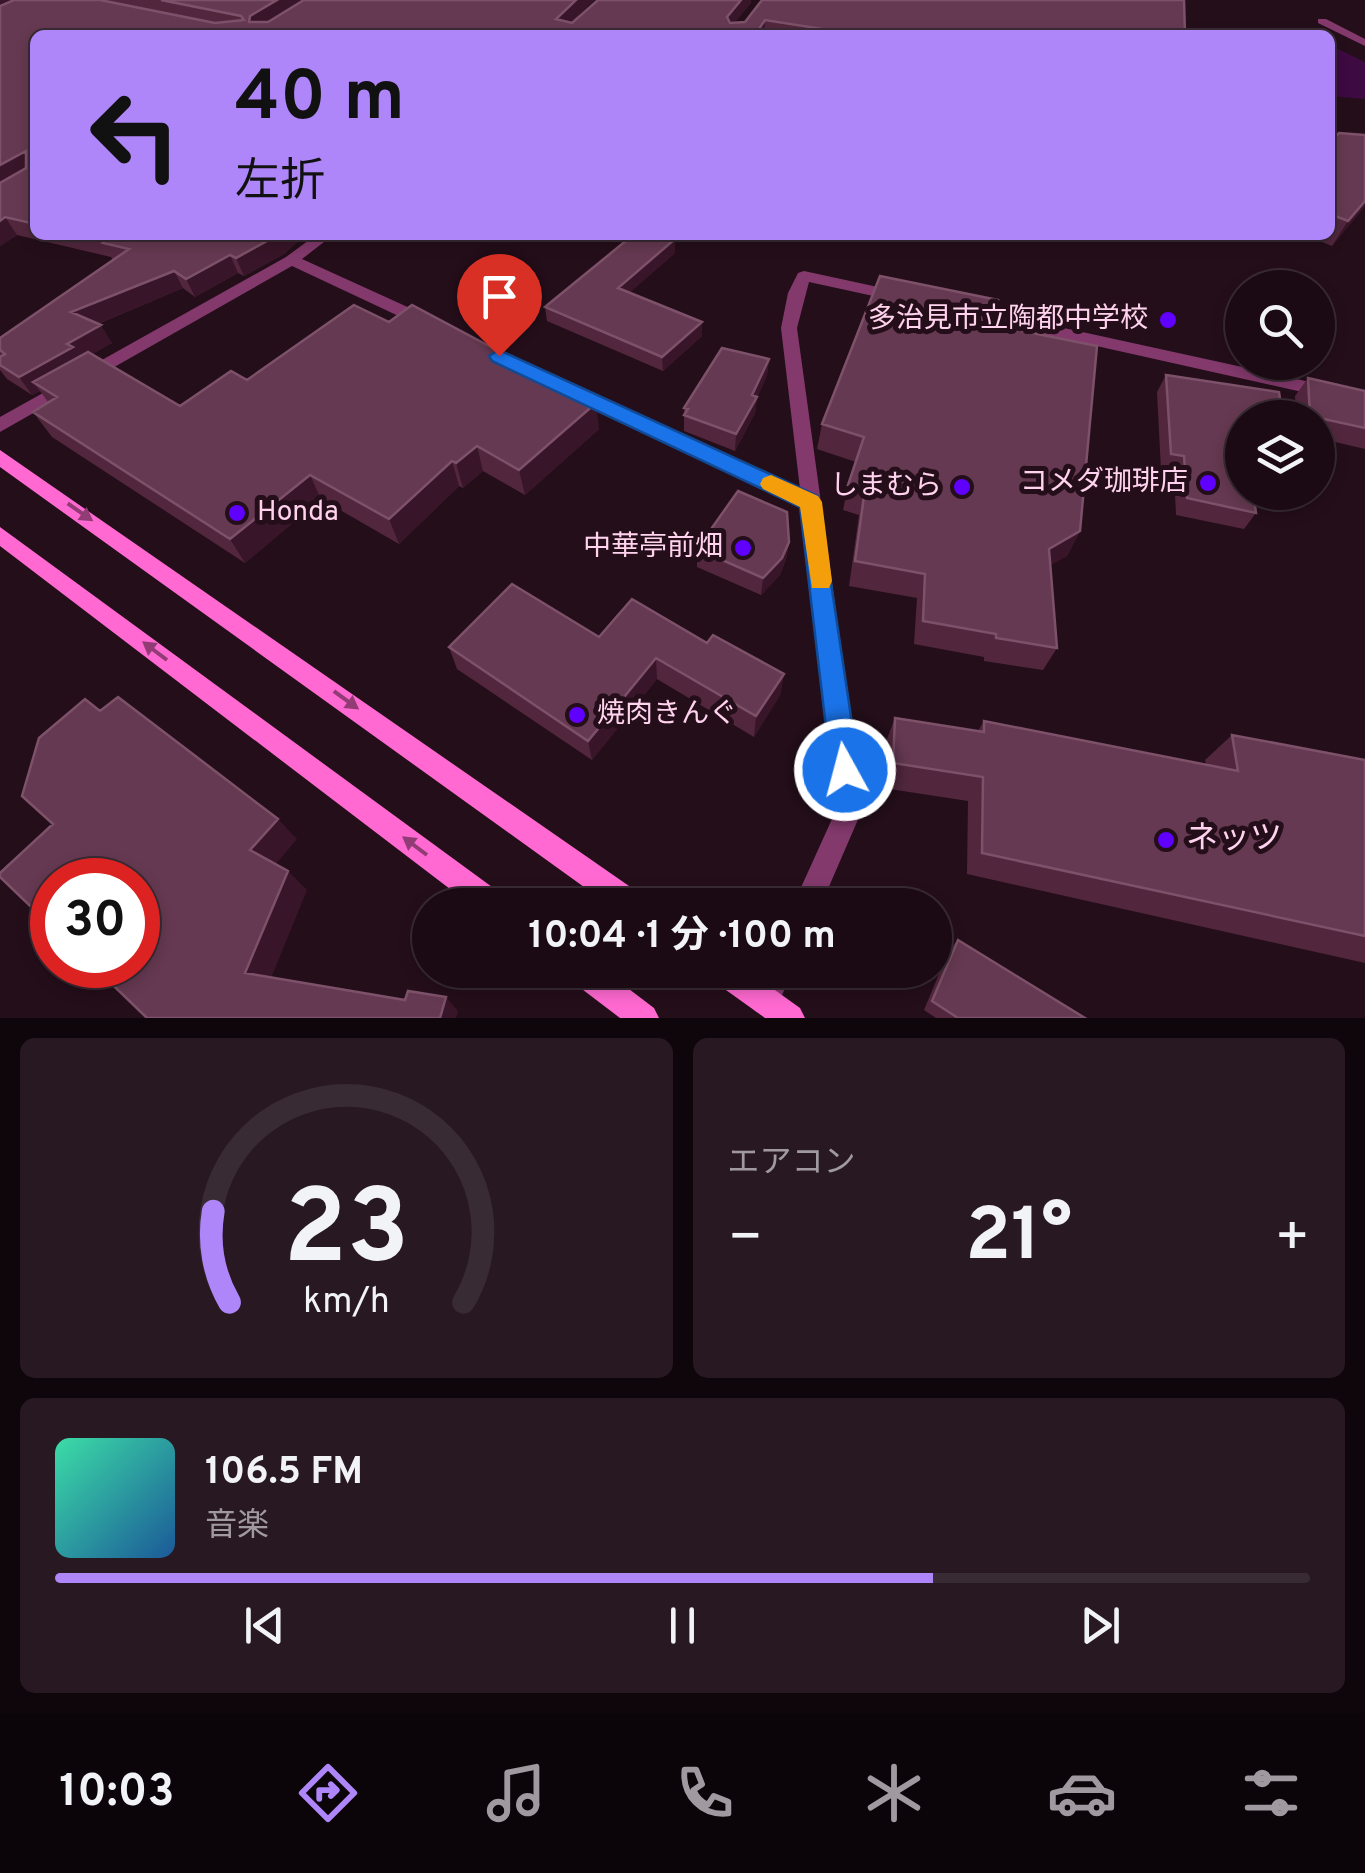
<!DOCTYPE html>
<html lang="ja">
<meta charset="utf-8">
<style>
:root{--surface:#1b0a14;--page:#281822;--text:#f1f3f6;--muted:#a09aa0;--line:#392b34;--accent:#af86f9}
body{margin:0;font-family:Overpass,"Noto Sans JP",sans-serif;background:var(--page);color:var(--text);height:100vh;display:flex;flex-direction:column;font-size:38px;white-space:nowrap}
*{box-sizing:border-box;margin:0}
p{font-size:32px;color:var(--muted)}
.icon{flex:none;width:55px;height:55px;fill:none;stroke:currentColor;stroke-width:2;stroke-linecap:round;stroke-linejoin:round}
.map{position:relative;height:1018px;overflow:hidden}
.panel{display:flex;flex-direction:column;gap:20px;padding:20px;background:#0f060b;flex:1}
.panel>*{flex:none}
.guide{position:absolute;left:30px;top:30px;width:1305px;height:210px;border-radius:15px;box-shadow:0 5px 15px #0003,0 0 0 2px var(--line);background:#af86f9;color:#111;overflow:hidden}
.tools{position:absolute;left:1225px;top:270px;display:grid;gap:20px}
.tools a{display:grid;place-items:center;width:110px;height:110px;border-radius:50%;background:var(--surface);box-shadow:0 5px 15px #0003,0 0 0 2px var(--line);font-size:50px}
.speed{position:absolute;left:30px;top:858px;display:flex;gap:20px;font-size:50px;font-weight:700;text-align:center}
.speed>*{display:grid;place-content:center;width:130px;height:130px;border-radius:50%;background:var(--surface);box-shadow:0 5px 15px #0003,0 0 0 2px var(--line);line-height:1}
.speed .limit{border:15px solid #d22;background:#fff;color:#111}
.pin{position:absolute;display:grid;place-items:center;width:85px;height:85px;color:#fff;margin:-102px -42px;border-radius:50% 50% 50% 0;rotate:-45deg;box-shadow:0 0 10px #0007}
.pin .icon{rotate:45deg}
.me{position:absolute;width:110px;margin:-55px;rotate:353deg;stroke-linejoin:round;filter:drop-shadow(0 0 8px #0008)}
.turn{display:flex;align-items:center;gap:35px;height:210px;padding:0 40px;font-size:45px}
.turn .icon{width:130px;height:130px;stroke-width:2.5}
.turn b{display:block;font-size:70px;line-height:85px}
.big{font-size:75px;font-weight:700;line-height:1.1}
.panel .card{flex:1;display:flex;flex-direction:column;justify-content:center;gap:15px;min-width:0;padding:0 35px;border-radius:15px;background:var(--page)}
.panel .dial{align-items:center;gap:0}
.dial svg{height:260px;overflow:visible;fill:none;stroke:var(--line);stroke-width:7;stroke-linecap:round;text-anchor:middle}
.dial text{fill:var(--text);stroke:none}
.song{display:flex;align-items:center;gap:30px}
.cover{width:120px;height:120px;border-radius:15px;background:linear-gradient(135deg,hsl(160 70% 55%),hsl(210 70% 35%))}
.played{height:10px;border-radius:5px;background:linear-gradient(90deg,var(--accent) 70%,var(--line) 70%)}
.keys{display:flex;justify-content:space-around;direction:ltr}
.heat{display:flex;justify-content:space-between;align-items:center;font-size:55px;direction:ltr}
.panel .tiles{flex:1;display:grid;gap:20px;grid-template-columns:1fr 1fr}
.card:last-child{grid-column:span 2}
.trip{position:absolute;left:412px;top:888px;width:540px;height:100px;border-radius:50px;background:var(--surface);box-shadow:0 5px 15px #0003,0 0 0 2px var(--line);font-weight:700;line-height:100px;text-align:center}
.menu{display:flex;height:160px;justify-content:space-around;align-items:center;background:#0b0408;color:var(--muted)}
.menu .icon{width:70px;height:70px}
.menu .on{color:var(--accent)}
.menu b{font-size:45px;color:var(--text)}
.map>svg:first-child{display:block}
.water{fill:#3d0a42}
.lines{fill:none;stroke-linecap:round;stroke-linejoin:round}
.street{fill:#83396c;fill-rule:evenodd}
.secondary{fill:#ff69d1;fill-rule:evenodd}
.wall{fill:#52273e}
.shaded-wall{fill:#381528}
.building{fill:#653951;stroke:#7d5169;stroke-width:2.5}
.oneway{fill:#923c76}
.route{fill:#1a73e8;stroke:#114b97;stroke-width:2.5}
.slow{fill:#f59e0b}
.poi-dot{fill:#5f01fc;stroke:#240e1a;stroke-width:4}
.labels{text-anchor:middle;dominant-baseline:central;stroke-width:10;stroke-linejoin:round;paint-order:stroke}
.poi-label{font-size:28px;fill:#ffd2ed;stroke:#240e1a;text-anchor:end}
.near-poi-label{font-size:32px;fill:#ffd2ed;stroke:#240e1a;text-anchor:start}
</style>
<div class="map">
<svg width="1365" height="1018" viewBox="0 0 1365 1018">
<rect width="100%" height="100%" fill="#240e1a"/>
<path class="water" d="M1330,45L1365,62V99L1330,96Z"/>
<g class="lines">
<path class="street" d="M1318,19H1326L1365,39V46L1318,23Z
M1330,137L1365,140V148L1330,145Z
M316,235H333L302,259L434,319V327H422L292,266L0,432V417L286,257Z
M804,271L901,292L909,297L901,302L809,282L797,328L863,808L821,905H793L837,808L802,507L543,384L540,380L549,374L555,376L800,489L781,328L788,293L798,273Z
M968,307L1365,394V406L962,316L960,312Z
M764,970H793L775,1011L765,1016L755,1011L750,1001Z"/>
<path class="secondary" d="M0,450L642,895L646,905H609L0,467Z
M0,527L503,895L507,905H471L0,546Z
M566,970H604L654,1008L659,1018H620L570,980Z
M708,970H747L800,1008L805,1018H765L712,980Z"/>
</g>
<path class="wall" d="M0,0H594L570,23H572L598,0H751V3L734,23L1184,0V35H35V235H305L284,254L244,276L238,273L195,297L183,288L98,324L112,343L92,354L180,406L247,380L599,429L525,495L483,471L463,488L459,486L399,544L321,499L245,563L52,437L33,412L48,402L40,391L32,395L7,379L0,370V338L113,260L111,257L17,235L0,246Z
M1365,135V206L1332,246L1305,235H1330V141Z
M675,253L630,292L702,336L663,371L547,321L545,307Z
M993,325L1080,531L1067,556L1050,565L1057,648L1043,670L984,661V657L914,644L917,598L849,586L859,515L843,510L848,485L856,462L817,449L822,424Z
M769,359L767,375L757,398L755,413L735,451L684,431V408Z
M1166,375L1242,492H1297L1284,510L1255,504L1256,513L1244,529L1176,515L1174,473L1161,470L1157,392Z
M1308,378L1365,391V449L1318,438V418H1296L1295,396Z
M789,542L786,559L780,575L761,595L697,567V549Z
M599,637L707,643L784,674L780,695L754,737L657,679L592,760L457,669L449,647Z
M895,718L978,731L984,721L1206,764L1205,760L1232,735L1365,760V963L967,874L968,801L883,788L885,744Z
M958,940L1085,1018H936L924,1010L949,950Z"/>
<path class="shaded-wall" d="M0,0H27L0,13Z
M277,0H307L255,35L249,22L250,16Z
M576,0H594L557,35L556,19Z
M741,0H751V3L726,33L727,17Z
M765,20L764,35H755Z
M26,151L35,167L0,188V165Z
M1365,201V206L1332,246L1348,221Z
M5,217L17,235L0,246V221Z
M278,235H305L284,254L244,276L236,258Z
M675,239V253L619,302L618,288Z
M230,255L238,273L195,297L186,279Z
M174,271L183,288L83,330L71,312Z
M702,322V336L663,371L662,357Z
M101,325L112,343L81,360L33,382L40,391L32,395L19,377L67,344Z
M769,359L767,375L757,398L755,413L735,451L736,434Z
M596,403L599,429L525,495L519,470Z
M477,446L483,471L463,488L456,463Z
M452,461L459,486L399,544L389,519Z
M310,475L321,499L245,563L230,539Z
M1080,531L1067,556L1036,573L1049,549Z
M789,542L786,559L780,575L761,595L763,578Z
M656,658L657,679L592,760L588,741Z
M784,674L780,695L754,737L756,716Z
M278,819L297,839L271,870L250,850Z
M288,871L307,890L267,988L245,973Z
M446,997L458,1011L456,1018H440Z"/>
<path class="building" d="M14,0H100L215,23L244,20L241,16L161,0H277L250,16L249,22H268L304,0H576L556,19L572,23L598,0H741L727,17L730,23L745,22L762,0H1184L1185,34L861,35L765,20L755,35H35V224L5,217L0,221V183L26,168V151L0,165V6Z
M1339,133L1365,135V201L1348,221L1330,214V141Z
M83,235H278L236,258L230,255L186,279L174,271L71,312L101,325L67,344L73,347L19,377L0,365V357L5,354L0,350V338L129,249L103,243L107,240Z
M633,235H671L675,239L618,288L702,322L662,357L545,307Z
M880,276L998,300L993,325L1097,346L1080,531L1049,549L1057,648L996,638V634L923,621L925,574L855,561L865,489L848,485L864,437L822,424Z
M354,305L389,322L412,305L596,403L519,470L477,446L456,463L452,461L389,519L310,475L230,539L33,412L57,397L33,382L88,352L180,406L231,371L247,380Z
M722,348L769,359L752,395L757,397L736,434L684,415L688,409L684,408Z
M1166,375L1279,392L1283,418H1242V492H1253L1256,513L1187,498L1184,456L1171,454Z
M1308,378L1365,391V428L1310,416Z
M738,491L787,512L789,542L782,558L763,578L697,549Z
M512,584L599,637L632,599L707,643L713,635L784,674L756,716L656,658L588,741L449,647Z
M118,697L278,819L250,850L288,871L245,973L405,1000L408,991L446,997L440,1018H147L92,965H138V880H52V927L0,877V873L53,824L22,796L39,738L85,699L100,711Z
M895,718L984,732V721L1238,771L1232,735L1365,760V936L982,853L983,777L893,763Z
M958,940L1085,1018H958L932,1001Z"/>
<defs><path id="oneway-solid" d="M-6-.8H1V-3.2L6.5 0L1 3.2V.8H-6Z" transform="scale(2.5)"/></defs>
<g class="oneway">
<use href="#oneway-solid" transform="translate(80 512) rotate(35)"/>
<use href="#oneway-solid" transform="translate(155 651) rotate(-143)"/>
<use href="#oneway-solid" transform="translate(346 700) rotate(36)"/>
<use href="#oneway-solid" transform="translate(415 846) rotate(-143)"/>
</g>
<path class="route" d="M499,350L818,496L859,770L855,780L845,783L835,780L831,770L800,507L492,361L489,356Z"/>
<path class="slow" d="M771,475L818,496L822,502L832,581L829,588H812L800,507L763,489L760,484L763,478Z"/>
<g class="poi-dot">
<circle cx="1168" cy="320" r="10"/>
<circle cx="1208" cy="483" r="10"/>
<circle cx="962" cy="487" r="10"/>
<circle cx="237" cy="513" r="10"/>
<circle cx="743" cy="548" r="10"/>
<circle cx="577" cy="715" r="10"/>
<circle cx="1166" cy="840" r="10"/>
</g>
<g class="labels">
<g class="poi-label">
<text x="1148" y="320">多治見市立陶都中学校</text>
<text x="1188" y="483">コメダ珈琲店</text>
<text x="942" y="487">しまむら</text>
<text x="257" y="513" text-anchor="start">Honda</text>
<text x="723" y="548">中華亭前畑</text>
<text x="597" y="715" text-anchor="start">焼肉きんぐ</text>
</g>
<g class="near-poi-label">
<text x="1186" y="840">ネッツ</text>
</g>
</g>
</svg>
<div class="tools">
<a><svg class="icon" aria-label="search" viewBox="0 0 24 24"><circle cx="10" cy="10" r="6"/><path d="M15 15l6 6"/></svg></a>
<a><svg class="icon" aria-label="layers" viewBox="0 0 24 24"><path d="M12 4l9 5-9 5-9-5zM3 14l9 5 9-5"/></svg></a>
</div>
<div class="speed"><div class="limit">30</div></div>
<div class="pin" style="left:499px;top:356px;background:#d93025"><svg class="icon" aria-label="arrive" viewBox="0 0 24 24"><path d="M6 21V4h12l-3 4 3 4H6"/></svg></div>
<svg class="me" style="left:845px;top:770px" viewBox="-20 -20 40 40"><circle r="17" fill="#1a73e8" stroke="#fff" stroke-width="3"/><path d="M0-11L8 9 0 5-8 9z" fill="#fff"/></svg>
<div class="trip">10:04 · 1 分 · 100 m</div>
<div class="guide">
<div class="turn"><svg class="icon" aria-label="left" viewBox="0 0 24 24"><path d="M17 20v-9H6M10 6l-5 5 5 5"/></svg><div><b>40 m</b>左折</div></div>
</div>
</div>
<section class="panel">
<div class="tiles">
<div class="card dial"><svg viewBox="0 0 100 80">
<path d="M14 69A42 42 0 1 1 86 69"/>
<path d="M14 69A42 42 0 0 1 9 41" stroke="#af86f9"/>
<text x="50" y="56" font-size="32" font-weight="700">23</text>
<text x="50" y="72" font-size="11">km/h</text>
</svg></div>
<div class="card"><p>エアコン</p>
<div class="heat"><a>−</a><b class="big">21°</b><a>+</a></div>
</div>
<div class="card">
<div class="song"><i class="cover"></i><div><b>106.5 FM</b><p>音楽</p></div></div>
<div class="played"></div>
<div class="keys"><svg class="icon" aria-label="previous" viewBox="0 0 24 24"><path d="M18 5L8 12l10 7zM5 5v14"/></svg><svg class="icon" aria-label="pause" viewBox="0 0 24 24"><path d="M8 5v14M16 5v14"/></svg><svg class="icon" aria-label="next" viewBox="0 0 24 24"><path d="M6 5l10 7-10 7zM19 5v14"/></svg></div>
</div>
</div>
</section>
<nav class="menu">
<b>10:03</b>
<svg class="icon on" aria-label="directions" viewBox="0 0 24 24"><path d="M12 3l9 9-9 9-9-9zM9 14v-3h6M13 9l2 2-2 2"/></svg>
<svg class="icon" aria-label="music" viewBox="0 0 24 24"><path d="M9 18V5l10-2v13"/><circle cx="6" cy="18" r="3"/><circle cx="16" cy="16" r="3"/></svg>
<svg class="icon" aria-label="phone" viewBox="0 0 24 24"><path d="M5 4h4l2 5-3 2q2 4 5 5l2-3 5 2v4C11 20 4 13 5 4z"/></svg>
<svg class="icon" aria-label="climate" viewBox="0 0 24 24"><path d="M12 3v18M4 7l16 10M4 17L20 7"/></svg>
<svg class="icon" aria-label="car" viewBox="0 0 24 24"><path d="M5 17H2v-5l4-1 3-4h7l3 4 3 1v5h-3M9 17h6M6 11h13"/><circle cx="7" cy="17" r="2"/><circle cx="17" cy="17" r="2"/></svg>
<svg class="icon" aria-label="filters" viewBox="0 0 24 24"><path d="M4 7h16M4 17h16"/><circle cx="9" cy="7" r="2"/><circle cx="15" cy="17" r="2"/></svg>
</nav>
